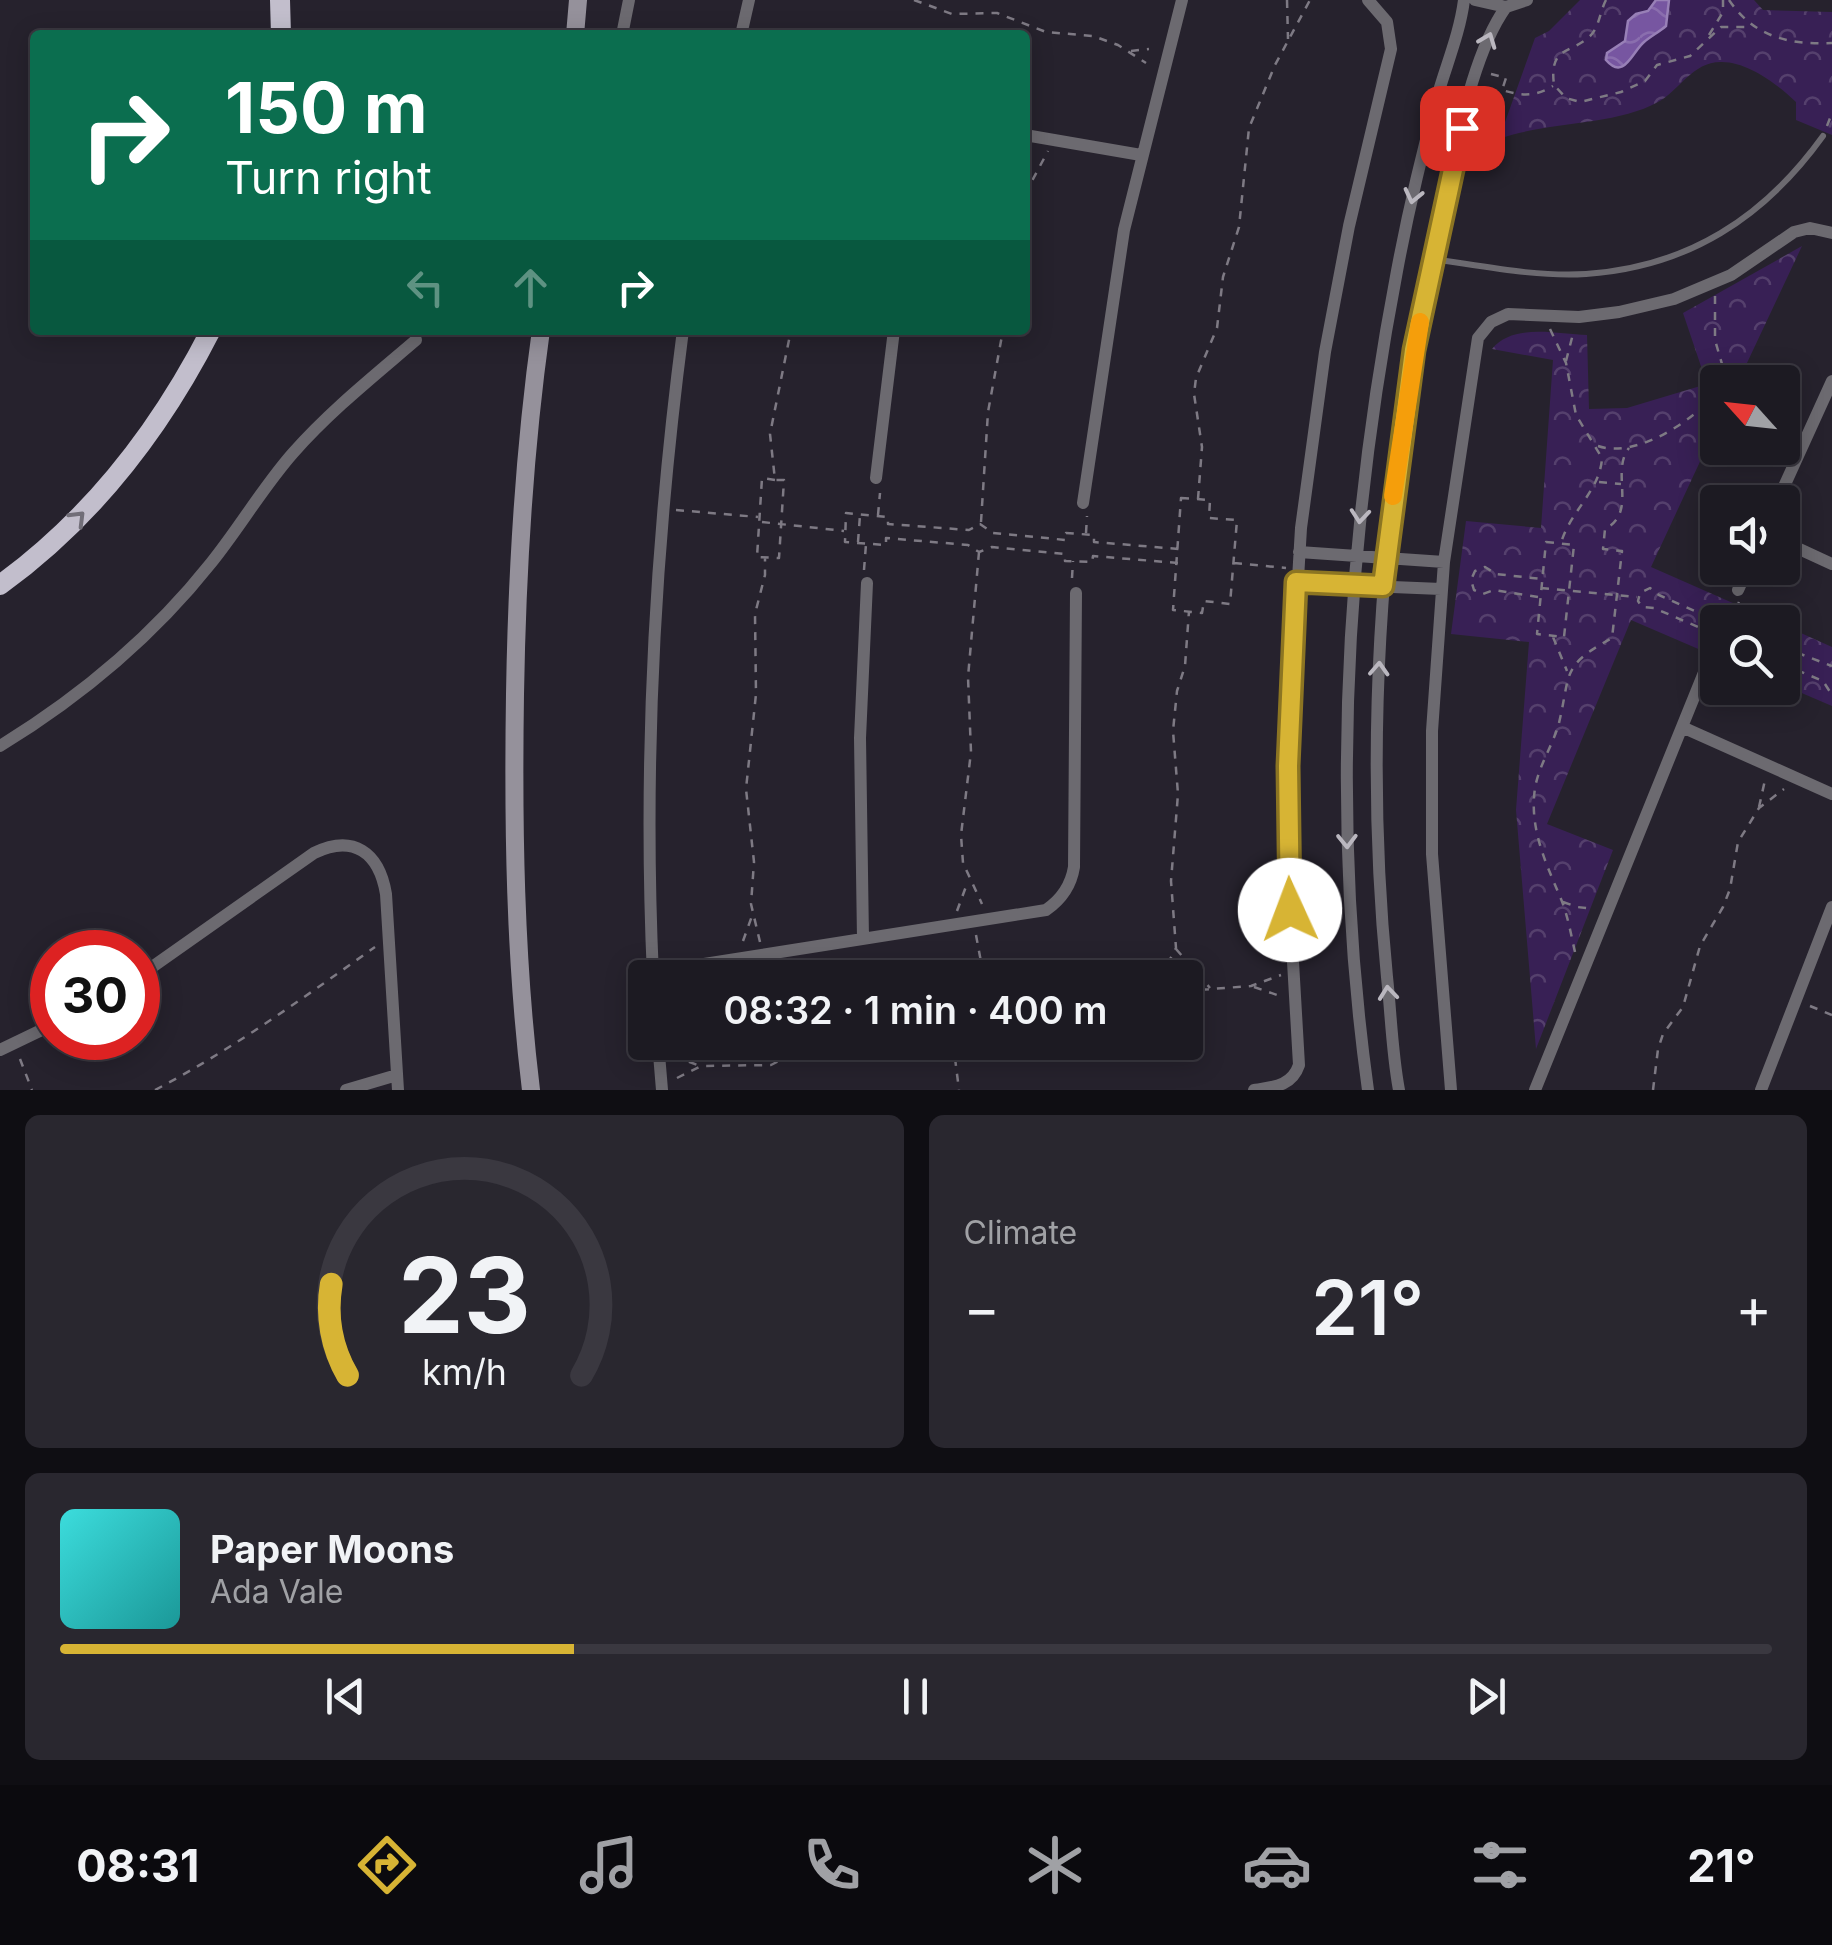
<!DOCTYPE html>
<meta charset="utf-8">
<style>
:root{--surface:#1c1a22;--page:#29272f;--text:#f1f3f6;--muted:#a0a1a5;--line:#3a3840;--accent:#d7b434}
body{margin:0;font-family:Inter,sans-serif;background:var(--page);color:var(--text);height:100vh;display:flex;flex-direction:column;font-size:38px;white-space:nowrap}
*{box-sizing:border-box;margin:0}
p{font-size:32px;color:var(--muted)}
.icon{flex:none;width:55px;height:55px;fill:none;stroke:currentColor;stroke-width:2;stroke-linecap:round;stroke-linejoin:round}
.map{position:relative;height:1090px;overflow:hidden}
.details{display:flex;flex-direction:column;gap:25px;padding:25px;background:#0f0e13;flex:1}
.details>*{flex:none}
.hud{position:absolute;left:30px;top:30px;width:1000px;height:305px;border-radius:10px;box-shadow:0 5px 25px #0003,0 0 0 2px var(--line);background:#0b6e4f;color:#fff;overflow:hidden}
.needle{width:65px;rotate:297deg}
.fabs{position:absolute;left:1700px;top:365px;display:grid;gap:20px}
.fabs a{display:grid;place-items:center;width:100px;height:100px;border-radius:10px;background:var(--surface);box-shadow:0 5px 25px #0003,0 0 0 2px var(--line);font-size:50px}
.speed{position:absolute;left:30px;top:930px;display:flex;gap:20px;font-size:50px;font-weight:700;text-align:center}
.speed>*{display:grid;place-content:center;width:130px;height:130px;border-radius:50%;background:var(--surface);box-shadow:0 5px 25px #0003,0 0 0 2px var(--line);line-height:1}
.speed .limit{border:15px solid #d22;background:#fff;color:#111}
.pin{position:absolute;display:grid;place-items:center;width:85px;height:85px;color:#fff;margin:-42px;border-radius:20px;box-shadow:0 5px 15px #0006}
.me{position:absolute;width:110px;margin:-55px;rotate:358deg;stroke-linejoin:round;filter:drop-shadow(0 0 8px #0008)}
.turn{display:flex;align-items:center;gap:35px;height:210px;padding:0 30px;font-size:45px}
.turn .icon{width:130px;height:130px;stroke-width:2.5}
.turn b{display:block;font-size:70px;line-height:85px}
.lanes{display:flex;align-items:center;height:95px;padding:0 30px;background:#0003;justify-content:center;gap:50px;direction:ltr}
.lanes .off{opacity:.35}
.big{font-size:75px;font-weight:600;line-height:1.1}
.details .card{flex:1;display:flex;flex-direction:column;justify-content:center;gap:15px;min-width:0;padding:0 35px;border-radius:15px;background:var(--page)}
.details .dial{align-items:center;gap:0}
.dial svg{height:260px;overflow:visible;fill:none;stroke:var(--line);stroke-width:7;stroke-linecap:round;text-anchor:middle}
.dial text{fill:var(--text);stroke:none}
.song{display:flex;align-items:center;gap:30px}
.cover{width:120px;height:120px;border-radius:15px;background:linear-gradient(135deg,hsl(180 70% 55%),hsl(180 70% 35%))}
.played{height:10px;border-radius:5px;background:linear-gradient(90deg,var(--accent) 30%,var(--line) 30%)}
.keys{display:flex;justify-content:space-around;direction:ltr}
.heat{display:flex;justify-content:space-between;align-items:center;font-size:55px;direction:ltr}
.details .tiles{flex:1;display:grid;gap:25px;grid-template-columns:1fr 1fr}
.card:last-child{grid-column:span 2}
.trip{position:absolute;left:628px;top:960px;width:575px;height:100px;border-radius:10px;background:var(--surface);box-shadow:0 5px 25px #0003,0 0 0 2px var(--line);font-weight:600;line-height:100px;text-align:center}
.menu{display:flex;height:160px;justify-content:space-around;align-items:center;background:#0b0a0e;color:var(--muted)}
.menu .icon{width:70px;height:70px}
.menu .selected{color:var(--accent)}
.menu b{font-size:45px;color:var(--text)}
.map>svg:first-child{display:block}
.forest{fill:url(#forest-crowns)}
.water{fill:url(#water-waves);stroke:#9880b7;stroke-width:2.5}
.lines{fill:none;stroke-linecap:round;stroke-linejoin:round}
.path{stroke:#7e7a84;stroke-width:2.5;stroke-dasharray:8 8;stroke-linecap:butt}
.service{stroke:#6c6a70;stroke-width:6}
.minor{stroke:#6c6a70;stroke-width:12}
.secondary{stroke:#95919b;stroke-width:18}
.trunk{stroke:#c2becc;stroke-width:20}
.oneway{stroke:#bab7bf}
.oneway2{stroke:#716e78}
.route-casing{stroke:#8c7522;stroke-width:25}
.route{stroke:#d7b434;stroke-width:18}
.slow{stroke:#f59e0b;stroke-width:18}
</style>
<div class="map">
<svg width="1832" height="1090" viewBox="0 0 1832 1090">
<defs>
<pattern id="forest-crowns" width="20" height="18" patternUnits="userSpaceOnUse" patternTransform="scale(2.5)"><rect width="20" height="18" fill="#382055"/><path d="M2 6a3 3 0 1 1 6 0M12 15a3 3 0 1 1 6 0" fill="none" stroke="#55406d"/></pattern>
<pattern id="water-waves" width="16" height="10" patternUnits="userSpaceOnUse" patternTransform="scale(2.5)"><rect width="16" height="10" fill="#7756a1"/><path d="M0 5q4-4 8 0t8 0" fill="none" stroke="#8a6eae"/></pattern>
</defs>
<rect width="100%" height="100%" fill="#26222d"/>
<path class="forest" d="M1580,0H1754L1763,10L1832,12V135L1796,120V102C1777,84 1748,62 1722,62C1693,61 1680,90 1658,102C1615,126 1548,121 1499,139L1535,38L1549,31Z
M1802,246L1738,382H1718L1717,425L1651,567L1776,622H1718L1717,657L1631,620L1547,824L1613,850L1536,1049L1516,810L1529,642L1451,634L1466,521L1541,528L1553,360L1492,349C1513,323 1556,334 1587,335L1589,409L1627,408L1707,384L1683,313Z
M1783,625L1832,647V706L1783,685Z"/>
<path class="water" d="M1656,0H1669L1666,26C1659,32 1651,36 1644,42C1632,52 1624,81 1606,60L1607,53L1625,41L1628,21L1636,14L1648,11Z"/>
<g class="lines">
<path class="path" d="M914,0L952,14L997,13L1046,32L1093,36L1118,45L1146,63
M1287,0L1288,39
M1606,0C1600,11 1599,29 1589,37C1570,54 1549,46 1554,85L1566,98L1580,102L1621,92L1645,81L1657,65L1690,56L1721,27H1752
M1729,0C1754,37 1789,45 1832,43
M1709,35L1723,12V0
M1131,51L1149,49
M1491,74L1506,78L1502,90C1521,96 1535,97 1553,86
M1827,126L1832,113
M1025,153L1029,181
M1025,194L1048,151
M1715,296V340L1724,371L1722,382
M1550,329L1566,363L1576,415L1602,458C1600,491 1570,511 1561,543
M1566,361L1574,330
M1598,446C1636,459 1695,420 1718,391
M775,480L762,478L757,557L779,558L784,480H775L770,434L791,330
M1599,482L1621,484
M1181,498L1210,500L1209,518L1237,520L1230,604L1204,601L1202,613L1173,610Z
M1198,499L1202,447L1194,394L1196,378L1217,328L1223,277L1239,227L1249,128L1275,65L1310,0
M676,510L758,517
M878,515L880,493
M762,522L844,531
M981,522L988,412L1003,330
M1086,533L1087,516
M858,542L860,515
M1546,542L1574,545L1564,637L1537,634Z
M979,552L968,677L971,752L961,835L963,863L982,904
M1178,563L1093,556L1092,562L1065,561V554L992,547L979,552L968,545L886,538V545L845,542L846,513L888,517V524L969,530L980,524L993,533L1066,540V533L1094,535V542L1179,549
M1234,563L1286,568
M864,570L866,544
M1072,578L1073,561
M1541,588L1637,597
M1538,597L1494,590L1483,594L1474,590L1471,580L1475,571L1485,567L1496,574L1541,579
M1732,618L1739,602
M1553,637L1567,671
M1718,643L1709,639L1712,633L1654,608L1642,607L1638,601L1640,593L1650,588L1659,595L1717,621L1721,614L1739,622
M1782,647L1832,666
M1782,664L1823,681L1832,695
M1759,807L1765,780
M1563,902L1577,907L1594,909
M957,911L968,881
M976,935L984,978
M743,941L752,916
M760,942L751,904L754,862L746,789L756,694L755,614L765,575V558
M1176,949L1210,988
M1575,952C1571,935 1568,916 1561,899C1546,863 1529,829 1535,788C1539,765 1553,745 1559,723C1571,672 1561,666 1612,638L1622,551L1603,549L1605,529C1638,512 1610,472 1629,448
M1160,978L1176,948L1171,881L1178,794L1173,731L1177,691L1185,666L1189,611
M1254,987L1280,996
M1185,991L1251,986L1281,975
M1810,1006L1832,1015
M877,1042L898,1046L926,1042
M953,1042L959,1090
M674,1056L700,1066
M20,1059L32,1090
M677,1078L701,1066L771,1065L816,1042
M155,1090C233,1049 303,998 375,947
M1653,1090L1658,1049L1663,1034L1683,1007L1700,946L1723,907L1730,889L1738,842L1759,808L1784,789"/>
<path class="service" d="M1433,259C1483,266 1535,277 1586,274C1688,267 1764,218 1823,136"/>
<path class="minor" d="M1475,0L1506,7L1527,0
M622,35L629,0
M741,35L749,0
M1025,135L1141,155
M876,478L894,330
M1777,502L1832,381
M1083,503L1124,230L1182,0
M1782,541L1832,564
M1299,552L1444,562
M1296,583L1441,589
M1738,590L1748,568
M1682,727L1832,794
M0,746C80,697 153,636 211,563C240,527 263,487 293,453C330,411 374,376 416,340
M863,939L860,738L867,583
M653,972L1046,910C1062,899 1071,886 1074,867L1076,593
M653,976C643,760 655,544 683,330
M138,977L314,853C353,834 379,852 386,894L398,1090
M658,1042L662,1090
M0,1050L52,1025
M346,1090L397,1075
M1254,1090C1274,1087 1292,1086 1299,1065L1290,910L1287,766L1301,528L1325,352L1349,226L1391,49L1387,22L1368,0
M1368,1090C1330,816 1345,542 1397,271C1408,212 1422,153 1438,94C1447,63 1460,32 1464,0
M1399,1090C1392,1053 1391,1014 1387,977C1361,715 1386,450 1445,194C1458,138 1473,53 1506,7
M1451,1090L1432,854V731L1444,562L1478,338L1491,322L1508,314L1579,317L1619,312L1674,299L1731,275L1794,232L1810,228L1832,233
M1535,1090L1705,670
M1761,1090L1832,907"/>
<path class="secondary" d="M575,35L578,0
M531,1090C515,959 513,827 515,694C517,572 524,451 541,330"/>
<path class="trunk" d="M280,0L281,35
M0,585C91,519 160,430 211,330"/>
</g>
<defs><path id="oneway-chevron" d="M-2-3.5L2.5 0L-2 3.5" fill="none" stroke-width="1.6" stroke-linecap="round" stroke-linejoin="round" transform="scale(2.5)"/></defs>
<g class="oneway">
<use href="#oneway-chevron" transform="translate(1488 40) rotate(-69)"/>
<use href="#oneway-chevron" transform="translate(1413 196) rotate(103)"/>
<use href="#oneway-chevron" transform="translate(1360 516) rotate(95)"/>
<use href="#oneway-chevron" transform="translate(1379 669) rotate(-87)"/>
<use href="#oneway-chevron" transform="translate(1347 841) rotate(89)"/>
<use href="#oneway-chevron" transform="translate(1388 993) rotate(-96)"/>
</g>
<use class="oneway2" href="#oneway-chevron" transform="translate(78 518) rotate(-45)"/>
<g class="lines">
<g class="route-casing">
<path id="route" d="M1290,910L1288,766L1296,582L1383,586L1414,350L1462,128"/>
</g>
<use href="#route" class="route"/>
<path class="slow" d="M1393,496L1420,322"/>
</g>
</svg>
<div class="fabs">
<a><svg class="needle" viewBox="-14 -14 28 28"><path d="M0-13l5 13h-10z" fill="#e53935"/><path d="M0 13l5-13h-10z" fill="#a0a1a5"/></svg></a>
<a><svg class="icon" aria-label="sound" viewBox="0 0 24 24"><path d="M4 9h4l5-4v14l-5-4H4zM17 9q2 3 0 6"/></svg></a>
<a><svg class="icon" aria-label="search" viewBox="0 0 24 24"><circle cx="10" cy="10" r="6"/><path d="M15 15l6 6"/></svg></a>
</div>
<div class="speed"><div class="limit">30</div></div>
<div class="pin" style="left:1462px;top:128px;background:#d93025"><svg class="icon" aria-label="arrive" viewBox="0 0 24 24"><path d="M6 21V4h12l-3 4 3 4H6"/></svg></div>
<svg class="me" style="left:1290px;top:910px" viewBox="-20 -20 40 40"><circle r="19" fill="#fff"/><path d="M0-13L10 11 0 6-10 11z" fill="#d7b434"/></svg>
<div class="trip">08:32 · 1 min · 400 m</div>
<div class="hud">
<div class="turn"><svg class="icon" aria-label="right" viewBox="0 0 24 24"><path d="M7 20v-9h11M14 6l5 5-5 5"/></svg><div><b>150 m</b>Turn right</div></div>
<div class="lanes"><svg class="icon off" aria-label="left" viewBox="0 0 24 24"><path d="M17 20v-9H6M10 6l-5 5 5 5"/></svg><svg class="icon off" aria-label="ahead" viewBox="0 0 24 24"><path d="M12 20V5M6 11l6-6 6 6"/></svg><svg class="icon" aria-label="right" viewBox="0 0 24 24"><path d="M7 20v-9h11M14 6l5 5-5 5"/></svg></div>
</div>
</div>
<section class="details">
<div class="tiles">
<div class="card dial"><svg viewBox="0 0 100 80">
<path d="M14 69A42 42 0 1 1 86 69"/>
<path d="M14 69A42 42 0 0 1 9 41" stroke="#d7b434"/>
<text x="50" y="56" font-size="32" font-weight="700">23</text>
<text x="50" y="72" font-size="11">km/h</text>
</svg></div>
<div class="card"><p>Climate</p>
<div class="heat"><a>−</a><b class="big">21°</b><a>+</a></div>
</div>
<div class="card">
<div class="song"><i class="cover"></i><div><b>Paper Moons</b><p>Ada Vale</p></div></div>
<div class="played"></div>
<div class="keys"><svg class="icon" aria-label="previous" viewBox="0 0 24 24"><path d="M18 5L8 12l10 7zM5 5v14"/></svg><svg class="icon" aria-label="pause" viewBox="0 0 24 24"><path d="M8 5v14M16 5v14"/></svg><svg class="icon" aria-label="next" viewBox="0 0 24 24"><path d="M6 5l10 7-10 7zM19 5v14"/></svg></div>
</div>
</div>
</section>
<nav class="menu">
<b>08:31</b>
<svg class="icon selected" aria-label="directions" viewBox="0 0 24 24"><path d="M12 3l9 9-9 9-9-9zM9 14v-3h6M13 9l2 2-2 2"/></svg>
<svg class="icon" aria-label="music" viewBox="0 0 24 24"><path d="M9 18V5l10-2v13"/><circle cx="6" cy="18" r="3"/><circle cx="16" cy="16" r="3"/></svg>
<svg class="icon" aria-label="phone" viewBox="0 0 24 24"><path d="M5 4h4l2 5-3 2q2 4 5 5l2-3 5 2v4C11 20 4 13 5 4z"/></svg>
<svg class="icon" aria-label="climate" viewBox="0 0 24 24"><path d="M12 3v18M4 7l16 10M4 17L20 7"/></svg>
<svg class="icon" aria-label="car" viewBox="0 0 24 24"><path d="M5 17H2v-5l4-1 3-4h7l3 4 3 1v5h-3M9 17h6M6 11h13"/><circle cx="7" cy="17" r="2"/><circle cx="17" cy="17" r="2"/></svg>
<svg class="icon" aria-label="filters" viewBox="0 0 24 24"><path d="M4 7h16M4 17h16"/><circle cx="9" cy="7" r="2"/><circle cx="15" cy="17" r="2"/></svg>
<b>21°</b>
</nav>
